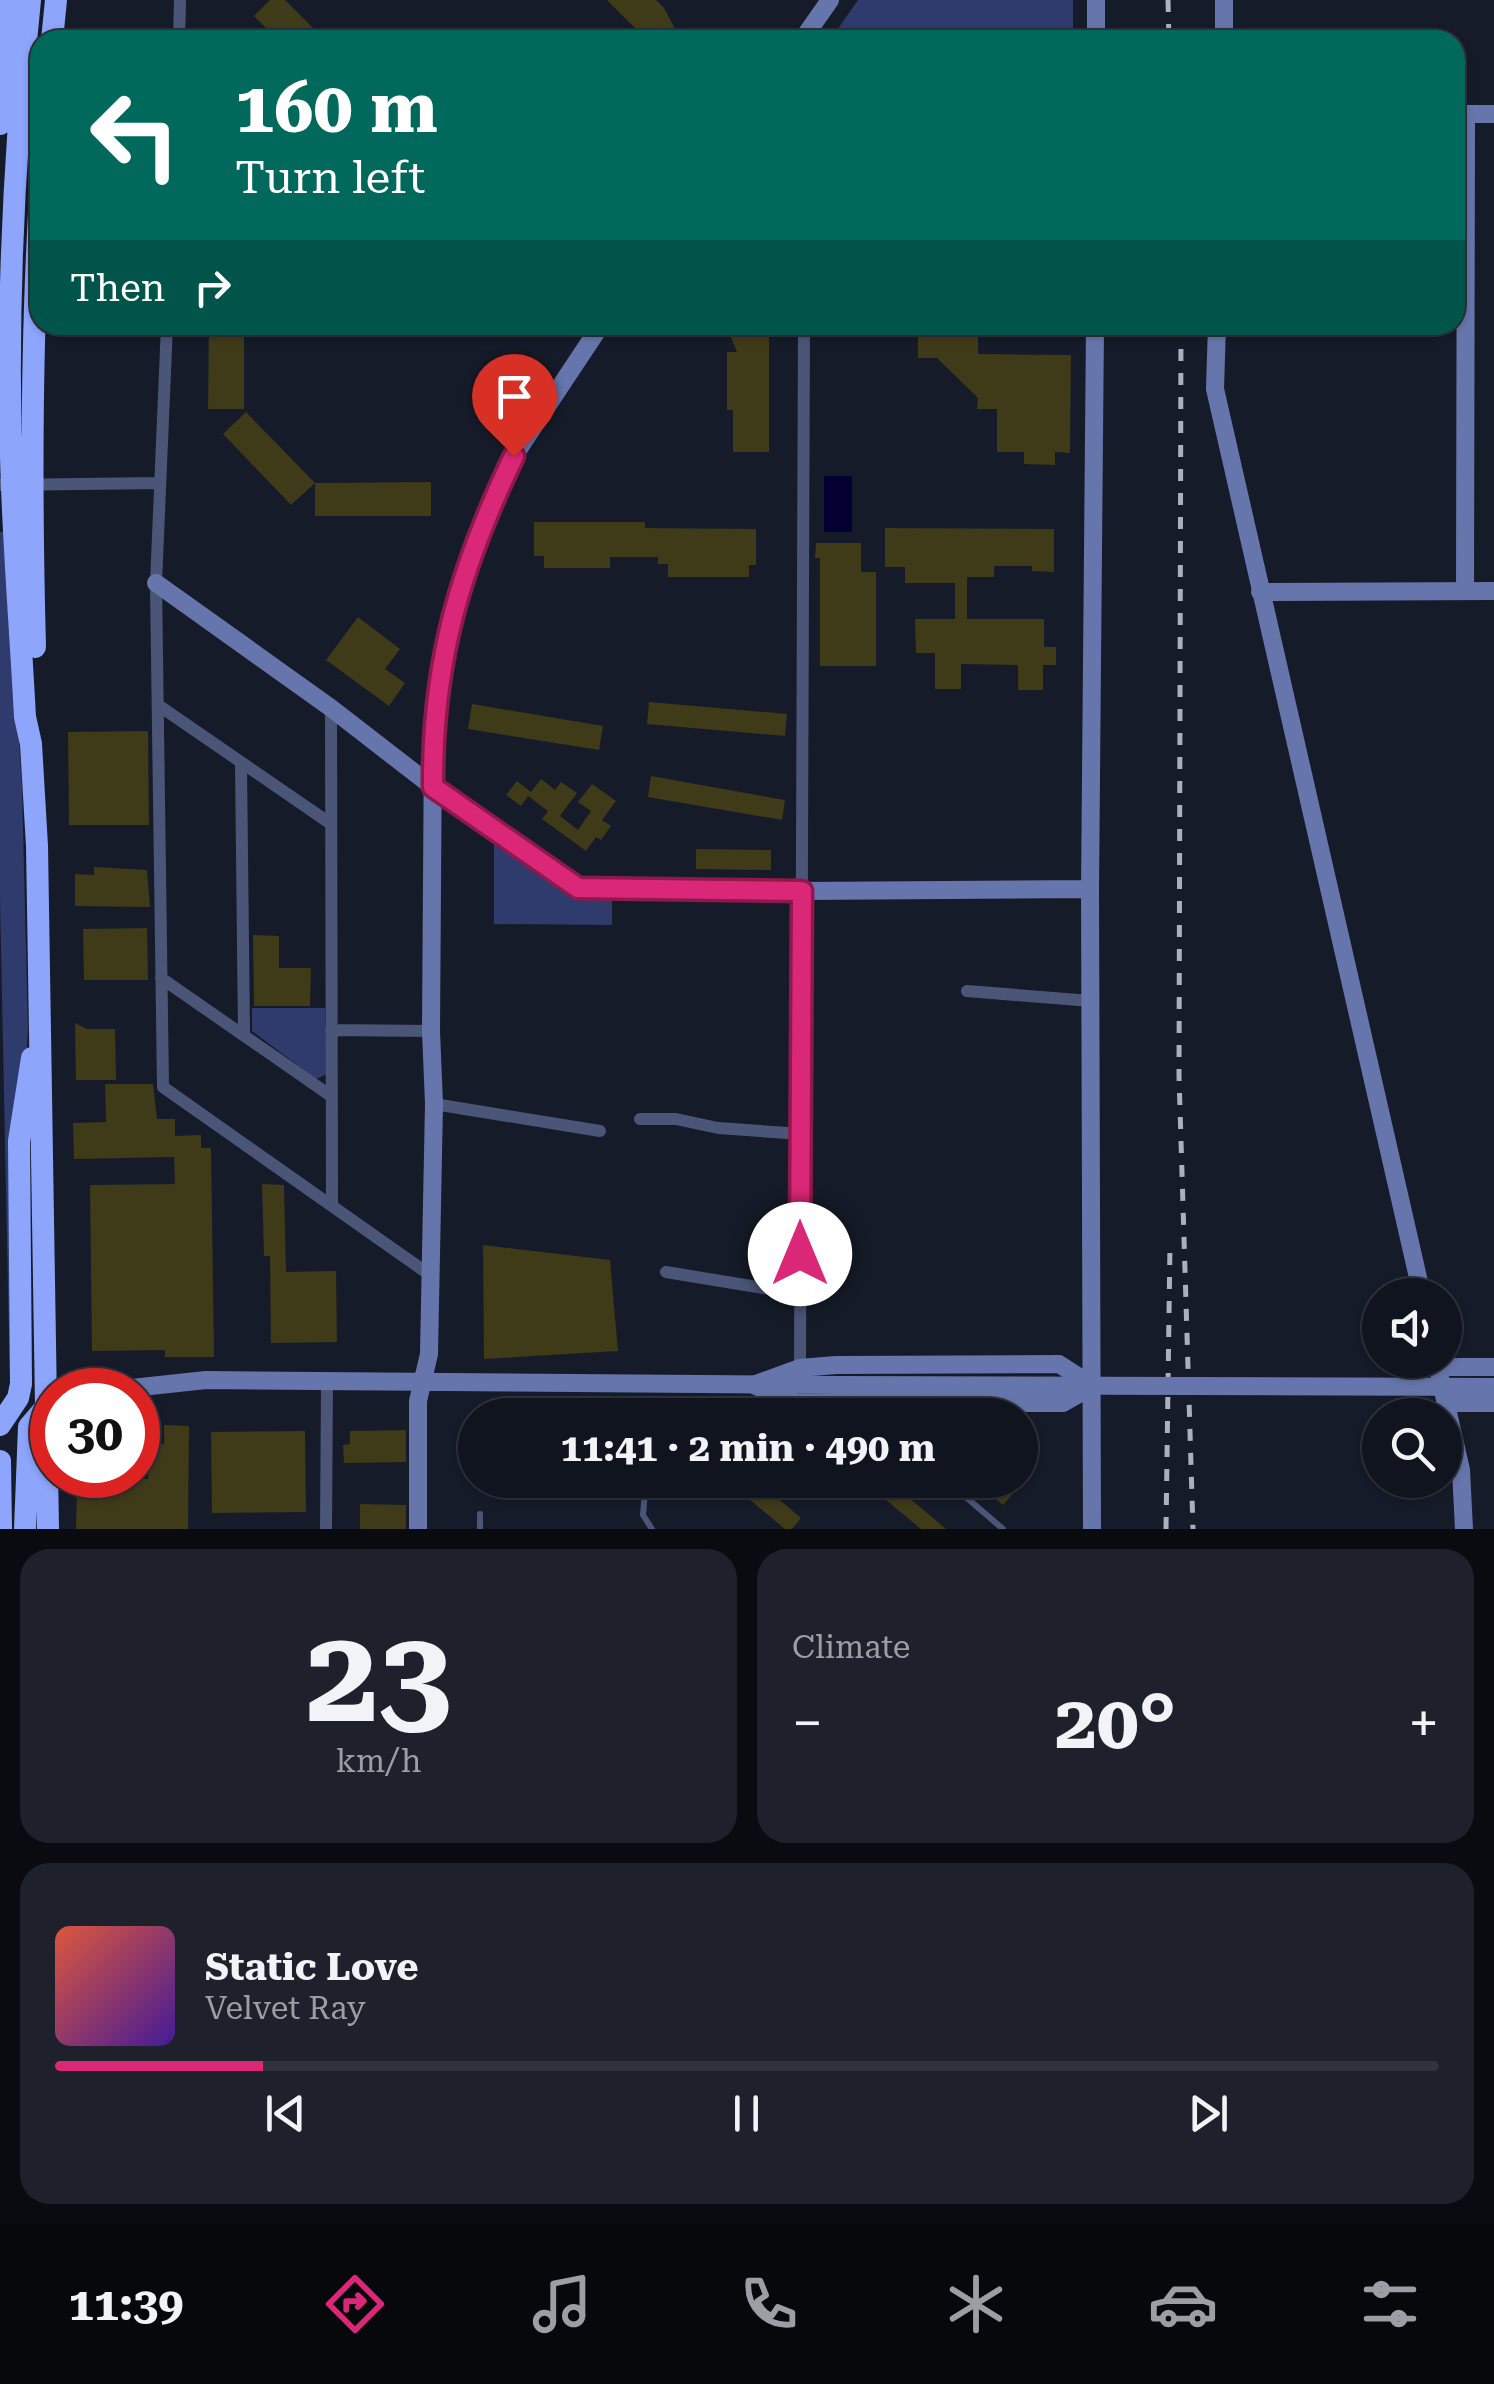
<!DOCTYPE html>
<meta charset="utf-8">
<style>
:root{--surface:#10141f;--page:#1e212c;--text:#f1f3f6;--muted:#9c9ea4;--line:#30333d;--accent:#db2777}
body{margin:0;font-family:"Roboto Serif",serif;background:var(--page);color:var(--text);height:100vh;display:flex;flex-direction:column;font-size:38px;white-space:nowrap}
*{box-sizing:border-box;margin:0}
p{font-size:32px;color:var(--muted)}
.icon{flex:none;width:55px;height:55px;fill:none;stroke:currentColor;stroke-width:2;stroke-linecap:round;stroke-linejoin:round}
.map{position:relative;height:1529px;overflow:hidden}
.side{display:flex;flex-direction:column;gap:20px;padding:20px;background:#090b11;flex:1}
.side>*{flex:none}
.top-card{position:absolute;left:30px;top:30px;width:1435px;height:305px;border-radius:30px;box-shadow:0 2px 8px #0004,0 0 0 2px var(--line);background:#00695c;color:#fff;overflow:hidden}
.tools{position:absolute;left:1362px;top:1278px;display:grid;gap:20px}
.tools a{display:grid;place-items:center;width:100px;height:100px;border-radius:50%;background:var(--surface);box-shadow:0 2px 8px #0004,0 0 0 2px var(--line);font-size:50px}
.speed{position:absolute;left:30px;top:1368px;display:flex;gap:20px;font-size:50px;font-weight:700;text-align:center}
.speed>*{display:grid;place-content:center;width:130px;height:130px;border-radius:50%;background:var(--surface);box-shadow:0 2px 8px #0004,0 0 0 2px var(--line);line-height:1}
.speed .limit{border:15px solid #d22;background:#fff;color:#111}
.pin{position:absolute;display:grid;place-items:center;width:85px;height:85px;color:#fff;margin:-102px -42px;border-radius:50% 50% 50% 0;rotate:-45deg;box-shadow:0 0 10px #0007}
.pin .icon{rotate:45deg}
.me{position:absolute;width:110px;margin:-55px;rotate:0deg;stroke-linejoin:round;filter:drop-shadow(0 0 8px #0008)}
.turn{display:flex;align-items:center;gap:35px;height:210px;padding:0 40px;font-size:45px}
.turn .icon{width:130px;height:130px;stroke-width:2.5}
.turn b{display:block;font-size:70px;line-height:85px}
.then{display:flex;align-items:center;height:95px;padding:0 40px;background:#0003;gap:20px;font-size:38px}
.big{font-size:75px;font-weight:700;line-height:1.1}
.side .widget{flex:1;display:flex;flex-direction:column;justify-content:center;gap:15px;min-width:0;padding:0 35px;border-radius:30px;background:var(--page)}
.side .dial{align-items:center;gap:0}
.dial b{font-size:130px;line-height:1}
.song{display:flex;align-items:center;gap:30px}
.cover{width:120px;height:120px;border-radius:15px;background:linear-gradient(135deg,hsl(10 70% 55%),hsl(260 70% 35%))}
.played{height:10px;border-radius:5px;background:linear-gradient(90deg,var(--accent) 15%,var(--line) 15%)}
.keys{display:flex;justify-content:space-around;direction:ltr}
.heat{display:flex;justify-content:space-between;align-items:center;font-size:55px;direction:ltr}
.side .tiles{flex:1;display:grid;gap:20px;grid-template-columns:1fr 1fr}
.widget:last-child{grid-column:span 2}
.trip{position:absolute;left:458px;top:1398px;width:580px;height:100px;border-radius:50px;background:var(--surface);box-shadow:0 2px 8px #0004,0 0 0 2px var(--line);font-weight:700;line-height:100px;text-align:center}
.menu{display:flex;height:160px;justify-content:space-around;align-items:center;background:#06080c;color:var(--muted)}
.menu .icon{width:70px;height:70px}
.menu .active{color:var(--accent)}
.menu b{font-size:45px;color:var(--text)}
.map>svg:first-child{display:block}
.green{fill:#2f3b6d}
.water{fill:#040031}
.building{fill:#3f3a18}
.lines{fill:none;stroke-linecap:round;stroke-linejoin:round}
.lane{stroke:#4b5577;stroke-width:6}
.street{stroke:#4b5577;stroke-width:12}
.secondary{stroke:#6676ac;stroke-width:18}
.highway{stroke:#8da5fb;stroke-width:22}
.rail{stroke:#acb0bb;stroke-width:5;stroke-dasharray:12 12;stroke-linecap:butt}
.secondary-bridge{stroke:#6676ac;stroke-width:18}
.route-casing{stroke:#8e194d;stroke-width:25}
.route{stroke:#db2777;stroke-width:18}
</style>
<div class="map">
<svg width="1494" height="1529" viewBox="0 0 1494 1529">
<rect width="100%" height="100%" fill="#161b29"/>
<path class="green" d="M858,0H1073V40H830Z
M0,532H6L22,788L28,1029L10,1386L0,899Z
M494,837L612,895V925L494,924Z
M252,1008H325L327,1074L316,1079L252,1031Z"/>
<path class="water" d="M824,476H852V532H824Z"/>
<path class="building" d="M270,0H285L325,40H278L254,16Z
M607,0H656L664,8L681,40H642L641,34Z
M209,325H244V409H208Z
M720,325H763L766,336L769,335V452H733V410H727V352H737L730,335Z
M918,325H978V354L1071,355L1070,453L1055,452V465L1024,464V452H997V409H977L978,398L937,358H918Z
M246,412L315,483L291,505L223,434Z
M431,482V516H315V483Z
M534,522H645V528L756,529V565H749V577H668V564H658V557H610V568H544V556H534Z
M885,528L1054,529V572L1032,571V566H994V577H967V619H1044V647H1056V665H1043V690H1018V665L961,664V689H935V653H916L915,619H955V583H905V567H885Z
M816,543H861V572H876V666H820V558H815Z
M358,617L400,649L385,669L405,683L389,706L326,660Z
M649,702L787,714L785,736L647,724Z
M472,704L603,726L599,750L468,729Z
M148,731L149,825H69L68,732Z
M651,776L785,800L782,820L648,797Z
M541,779L555,790L561,782L577,793L560,816L578,830L591,811L578,802L592,784L616,801L602,820L611,826L601,840L596,837L586,851L542,819L548,811L528,796L521,806L506,795L517,781L531,792Z
M696,849L771,850V870L696,869Z
M94,867L147,870L150,907L75,906V874L94,875Z
M147,928L148,980H84L83,929Z
M253,935L279,936V968H311L310,1006H254Z
M75,1023L87,1029H115L116,1080H76Z
M105,1084H153L157,1119H175V1136L201,1135V1148H211L214,1357H165V1350L92,1351L90,1185L175,1184L174,1157L74,1159L73,1123L106,1122Z
M262,1184L284,1185L286,1272L336,1271L337,1342L271,1343L270,1256H264Z
M483,1245L610,1260L618,1351L484,1359Z
M164,1425L189,1426L188,1529H76L77,1478L148,1479L149,1444H164Z
M406,1430V1462L344,1463L343,1445L350,1444V1431Z
M305,1431L306,1512L212,1513L211,1432Z
M726,1480H756L801,1518L792,1529H785Z
M862,1480H888L946,1529H921Z
M972,1480H1000L1014,1492L1003,1505Z
M360,1504L406,1505V1529H360Z"/>
<g class="lines">
<path class="lane" d="M646,1480L643,1515L652,1529
M946,1480L1003,1529
M480,1529V1514"/>
<path class="street" d="M179,40L180,0
M167,325L156,583L163,1087L430,1275
M0,485L160,483
M158,705L331,824
M331,708L332,1206
M241,764L244,1034
M161,978L331,1096
M967,991L1091,1001
M331,1030L431,1031
M434,1104L600,1131
M640,1119H676L718,1128L801,1134
M666,1272L800,1294
M800,1368L804,325
M326,1529L327,1382"/>
<path class="secondary" d="M1224,0V40
M802,40L830,0
M1096,40V0
M1455,114H1494
M1217,325L1215,389L1422,1295
M156,583L331,708L433,787L578,888L802,891L1090,889
M1465,591L1466,114
M1260,592L1494,591
M1436,1360L1461,1470L1464,1529
M1059,1364L1093,1386L1063,1403H796L753,1385L800,1368L836,1365Z
M1438,1367H1494
M113,1390L206,1380L836,1385
M1445,1403H1494
M418,1529V1401L429,1354L434,1104L431,1031L433,736L442,662L464,569L486,514L514,456L601,325
M1092,1529L1090,889L1095,325"/>
<path class="highway" d="M30,0C13,161 6,326 12,488C15,565 21,641 25,717L31,744L37,846L48,1529
M52,40L56,0
M0,124L10,0
M35,647C31,497 31,347 40,196
M0,1425L18,1398L21,1384L19,1141L32,1058
M0,1461L1,1529
M25,1529L29,1427L47,1406"/>
<path class="rail" d="M1168,0L1169,40
M1181,325L1179,1076L1193,1529
M1166,1529L1170,1244"/>
<path class="secondary-bridge" d="M836,1385L1494,1387"/>
</g>
<g class="lines">
<g class="route-casing">
<path id="route" d="M514,456C460,568 432,662 433,787L578,888L802,891L800,1254"/>
</g>
<use href="#route" class="route"/>
</g>
</svg>
<div class="tools">
<a><svg class="icon" aria-label="sound" viewBox="0 0 24 24"><path d="M4 9h4l5-4v14l-5-4H4zM17 9q2 3 0 6"/></svg></a>
<a><svg class="icon" aria-label="search" viewBox="0 0 24 24"><circle cx="10" cy="10" r="6"/><path d="M15 15l6 6"/></svg></a>
</div>
<div class="speed"><div class="limit">30</div></div>
<div class="pin" style="left:514px;top:456px;background:#d93025"><svg class="icon" aria-label="arrive" viewBox="0 0 24 24"><path d="M6 21V4h12l-3 4 3 4H6"/></svg></div>
<svg class="me" style="left:800px;top:1254px" viewBox="-20 -20 40 40"><circle r="19" fill="#fff"/><path d="M0-13L10 11 0 6-10 11z" fill="#db2777"/></svg>
<div class="trip">11:41 · 2 min · 490 m</div>
<div class="top-card">
<div class="turn"><svg class="icon" aria-label="left" viewBox="0 0 24 24"><path d="M17 20v-9H6M10 6l-5 5 5 5"/></svg><div><b>160 m</b>Turn left</div></div>
<div class="then">Then<svg class="icon" aria-label="right" viewBox="0 0 24 24"><path d="M7 20v-9h11M14 6l5 5-5 5"/></svg></div>
</div>
</div>
<section class="side">
<div class="tiles">
<div class="widget dial"><b>23</b><p>km/h</p></div>
<div class="widget"><p>Climate</p>
<div class="heat"><a>−</a><b class="big">20°</b><a>+</a></div>
</div>
<div class="widget">
<div class="song"><i class="cover"></i><div><b>Static Love</b><p>Velvet Ray</p></div></div>
<div class="played"></div>
<div class="keys"><svg class="icon" aria-label="previous" viewBox="0 0 24 24"><path d="M18 5L8 12l10 7zM5 5v14"/></svg><svg class="icon" aria-label="pause" viewBox="0 0 24 24"><path d="M8 5v14M16 5v14"/></svg><svg class="icon" aria-label="next" viewBox="0 0 24 24"><path d="M6 5l10 7-10 7zM19 5v14"/></svg></div>
</div>
</div>
</section>
<nav class="menu">
<b>11:39</b>
<svg class="icon active" aria-label="directions" viewBox="0 0 24 24"><path d="M12 3l9 9-9 9-9-9zM9 14v-3h6M13 9l2 2-2 2"/></svg>
<svg class="icon" aria-label="music" viewBox="0 0 24 24"><path d="M9 18V5l10-2v13"/><circle cx="6" cy="18" r="3"/><circle cx="16" cy="16" r="3"/></svg>
<svg class="icon" aria-label="phone" viewBox="0 0 24 24"><path d="M5 4h4l2 5-3 2q2 4 5 5l2-3 5 2v4C11 20 4 13 5 4z"/></svg>
<svg class="icon" aria-label="climate" viewBox="0 0 24 24"><path d="M12 3v18M4 7l16 10M4 17L20 7"/></svg>
<svg class="icon" aria-label="car" viewBox="0 0 24 24"><path d="M5 17H2v-5l4-1 3-4h7l3 4 3 1v5h-3M9 17h6M6 11h13"/><circle cx="7" cy="17" r="2"/><circle cx="17" cy="17" r="2"/></svg>
<svg class="icon" aria-label="filters" viewBox="0 0 24 24"><path d="M4 7h16M4 17h16"/><circle cx="9" cy="7" r="2"/><circle cx="15" cy="17" r="2"/></svg>
</nav>
